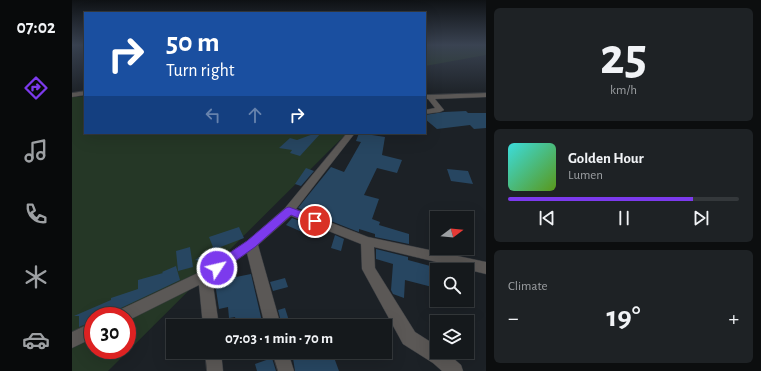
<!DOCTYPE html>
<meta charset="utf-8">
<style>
:root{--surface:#15191c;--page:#1e2225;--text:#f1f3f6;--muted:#9da0a3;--line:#34383b;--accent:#7c3aed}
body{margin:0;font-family:"Alegreya Sans",sans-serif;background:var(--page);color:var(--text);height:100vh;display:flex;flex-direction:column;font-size:15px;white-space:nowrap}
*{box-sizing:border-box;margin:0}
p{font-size:13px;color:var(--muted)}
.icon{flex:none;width:22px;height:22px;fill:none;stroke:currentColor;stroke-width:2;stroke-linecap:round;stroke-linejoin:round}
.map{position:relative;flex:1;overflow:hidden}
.panel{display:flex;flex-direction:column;gap:8px;padding:8px;background:#0c0e0f;width:275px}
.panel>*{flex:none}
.guide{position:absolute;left:12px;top:12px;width:342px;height:122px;border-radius:0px;box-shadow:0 4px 16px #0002,0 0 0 1px var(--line);background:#1a4fa0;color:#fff;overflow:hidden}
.needle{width:26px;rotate:74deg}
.buttons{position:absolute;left:358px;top:211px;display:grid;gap:8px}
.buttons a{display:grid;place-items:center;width:44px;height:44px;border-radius:0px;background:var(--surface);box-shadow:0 4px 16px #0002,0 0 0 1px var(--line);font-size:20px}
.speed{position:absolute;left:12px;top:307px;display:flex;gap:8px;font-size:20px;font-weight:700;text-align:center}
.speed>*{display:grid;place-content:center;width:52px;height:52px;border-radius:50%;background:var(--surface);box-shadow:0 4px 16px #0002,0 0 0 1px var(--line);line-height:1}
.speed .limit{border:6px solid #d22;background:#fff;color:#111}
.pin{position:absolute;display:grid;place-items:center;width:34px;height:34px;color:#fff;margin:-17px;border:2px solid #fff;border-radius:50%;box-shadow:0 1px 4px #0007}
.me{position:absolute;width:44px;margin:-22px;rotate:55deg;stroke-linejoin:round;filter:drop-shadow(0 0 3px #0008)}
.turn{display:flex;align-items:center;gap:14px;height:84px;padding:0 16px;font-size:18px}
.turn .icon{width:52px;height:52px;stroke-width:2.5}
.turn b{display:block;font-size:28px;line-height:34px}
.lanes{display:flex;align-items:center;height:38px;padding:0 16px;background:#0003;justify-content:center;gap:20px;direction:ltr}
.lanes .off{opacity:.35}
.big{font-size:30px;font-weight:700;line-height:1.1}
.panel .card{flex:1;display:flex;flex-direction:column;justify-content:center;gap:6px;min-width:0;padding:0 14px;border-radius:6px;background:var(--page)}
.panel .dial{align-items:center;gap:0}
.dial b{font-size:52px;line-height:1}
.song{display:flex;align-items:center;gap:12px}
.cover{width:48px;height:48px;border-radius:6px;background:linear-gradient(135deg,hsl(180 70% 55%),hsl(90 70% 35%))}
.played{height:4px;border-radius:2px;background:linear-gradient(90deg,var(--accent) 80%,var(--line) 80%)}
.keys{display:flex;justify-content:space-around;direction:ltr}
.heat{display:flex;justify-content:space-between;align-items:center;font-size:22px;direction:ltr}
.trip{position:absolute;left:94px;top:319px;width:226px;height:40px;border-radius:0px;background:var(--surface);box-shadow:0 4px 16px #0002,0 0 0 1px var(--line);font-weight:700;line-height:40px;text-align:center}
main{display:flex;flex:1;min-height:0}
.dock{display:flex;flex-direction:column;width:72px;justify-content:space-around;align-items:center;background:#080a0b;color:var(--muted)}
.dock .icon{width:28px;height:28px}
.dock .active{color:var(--accent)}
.dock b{font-size:18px;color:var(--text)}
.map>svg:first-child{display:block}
.green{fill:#253726;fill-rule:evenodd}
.building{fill:#274661}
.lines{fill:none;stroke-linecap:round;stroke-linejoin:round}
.minor-casing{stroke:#373b40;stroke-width:1}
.minor{fill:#5b5856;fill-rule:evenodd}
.route{fill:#7c3aed;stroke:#51269a}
</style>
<main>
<nav class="dock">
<b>07:02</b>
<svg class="icon active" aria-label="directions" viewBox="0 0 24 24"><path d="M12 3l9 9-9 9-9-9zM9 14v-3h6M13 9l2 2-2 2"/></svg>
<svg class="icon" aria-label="music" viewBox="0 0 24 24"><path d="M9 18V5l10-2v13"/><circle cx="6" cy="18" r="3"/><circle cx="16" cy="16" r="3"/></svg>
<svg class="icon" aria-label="phone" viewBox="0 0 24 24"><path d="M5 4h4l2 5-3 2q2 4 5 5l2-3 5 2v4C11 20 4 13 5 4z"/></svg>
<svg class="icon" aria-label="climate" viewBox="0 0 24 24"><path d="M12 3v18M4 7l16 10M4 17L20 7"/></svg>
<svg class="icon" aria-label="car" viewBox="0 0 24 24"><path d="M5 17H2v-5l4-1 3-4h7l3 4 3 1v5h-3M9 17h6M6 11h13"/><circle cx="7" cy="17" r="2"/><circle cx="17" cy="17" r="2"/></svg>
</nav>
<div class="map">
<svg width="414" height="371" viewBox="0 0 414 371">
<rect width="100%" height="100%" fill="#1c2126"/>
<path class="green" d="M353,45H414V55L353,66Z
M13,96V133H275L36,371H0V97ZM21,316H55V350H21Z"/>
<path class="building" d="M394,111L396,113H414V128L402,129L398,125L365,129L353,119V115L372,112Z
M244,133H249L228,156L218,153L220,150L207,148L218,138L225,140Z
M287,133L313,137L310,155L330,160L325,173L305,168L292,195L307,199L300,219L308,222L307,225L337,234V244L303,237V234L287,229V232L284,231L226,208L259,167L272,172L289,142L284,141Z
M234,168L242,171L229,186L223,184Z
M375,169L396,171L401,184L379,181Z
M220,218L243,227L241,231L233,227L230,232L214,225Z
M167,227L172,238L146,248V258L139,263L123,260L141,247L137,237Z
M263,235L272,239L269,251L259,248Z
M118,247L121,267L106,271L104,251Z
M304,249L336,257V260L362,267L364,288L333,280L332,298L321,294L319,290L321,264L304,259Z
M362,263L384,268L385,270H363Z
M104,266L108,280L32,316H21V321L7,327V316H2L39,300V298L66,289V280L91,273L90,272Z
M163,274L164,277L179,274L191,326H165L163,317L157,318L156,307L147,309L143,283L147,282V278Z
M213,278L216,287L201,291L198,282Z
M213,308L218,324L210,326L206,310Z
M242,352H260L267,371H223L221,358Z
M200,358L204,371H185L183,364Z"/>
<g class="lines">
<g class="minor-casing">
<path id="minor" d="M13,91V95L0,97V93Z
M414,93V97L363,99L372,110L368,112L353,114V110L363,108L356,99H353V95Z
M275,133H283L224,209L296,237L414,262V274L302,247L303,268L343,332L365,346V352H374L389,365L391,371H370L361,363L331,344L290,269L289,244L219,216L186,245L209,326H193L175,253L140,278L147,326H131L127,285L55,321V316H43L45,311L128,272L175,241L213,208Z
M21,322V338L0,348V332Z
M133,352H149L151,371H135Z
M200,352H216L222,371H206Z"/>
</g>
<use href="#minor" class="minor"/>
</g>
<linearGradient id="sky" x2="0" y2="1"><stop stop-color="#0f1215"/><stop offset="0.47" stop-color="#3a4352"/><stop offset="1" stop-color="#3a4352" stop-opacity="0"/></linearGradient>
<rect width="414" height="96" fill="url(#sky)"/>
<path class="route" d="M217,207L247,218L248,221L247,223L243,225L219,215L183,247L149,271L145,273L141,271L139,268L141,264L175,241L214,208Z"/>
</svg>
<div class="buttons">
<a><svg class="needle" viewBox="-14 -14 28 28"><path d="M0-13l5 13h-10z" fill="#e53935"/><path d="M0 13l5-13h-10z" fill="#9da0a3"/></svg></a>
<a><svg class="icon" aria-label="search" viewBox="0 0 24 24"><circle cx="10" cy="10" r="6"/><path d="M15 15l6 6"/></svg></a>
<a><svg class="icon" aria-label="layers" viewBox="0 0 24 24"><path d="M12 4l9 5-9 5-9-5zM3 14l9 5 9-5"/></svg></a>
</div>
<div class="speed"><div class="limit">30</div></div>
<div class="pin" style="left:243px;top:221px;background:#d93025"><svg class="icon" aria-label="arrive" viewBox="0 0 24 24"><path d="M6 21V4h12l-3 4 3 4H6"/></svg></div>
<svg class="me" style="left:145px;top:268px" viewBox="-20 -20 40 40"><circle r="17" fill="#7c3aed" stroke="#fff" stroke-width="3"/><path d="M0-11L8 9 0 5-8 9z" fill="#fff"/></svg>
<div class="trip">07:03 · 1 min · 70 m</div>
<div class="guide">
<div class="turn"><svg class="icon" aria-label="right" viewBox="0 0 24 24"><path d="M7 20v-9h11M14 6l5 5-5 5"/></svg><div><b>50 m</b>Turn right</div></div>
<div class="lanes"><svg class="icon off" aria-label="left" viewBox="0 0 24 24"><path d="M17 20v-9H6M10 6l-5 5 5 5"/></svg><svg class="icon off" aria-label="ahead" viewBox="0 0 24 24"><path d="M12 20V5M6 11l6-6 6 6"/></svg><svg class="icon" aria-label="right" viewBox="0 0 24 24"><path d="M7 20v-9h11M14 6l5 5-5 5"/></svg></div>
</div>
</div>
<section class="panel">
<div class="card dial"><b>25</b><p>km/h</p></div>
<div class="card">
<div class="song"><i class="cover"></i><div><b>Golden Hour</b><p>Lumen</p></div></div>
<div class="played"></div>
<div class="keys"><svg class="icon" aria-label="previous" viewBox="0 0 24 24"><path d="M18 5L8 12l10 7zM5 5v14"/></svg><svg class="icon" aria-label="pause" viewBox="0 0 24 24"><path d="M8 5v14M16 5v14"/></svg><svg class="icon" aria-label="next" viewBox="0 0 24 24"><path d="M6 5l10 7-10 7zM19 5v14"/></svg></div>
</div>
<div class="card"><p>Climate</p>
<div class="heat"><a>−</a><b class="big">19°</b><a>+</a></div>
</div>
</section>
</main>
